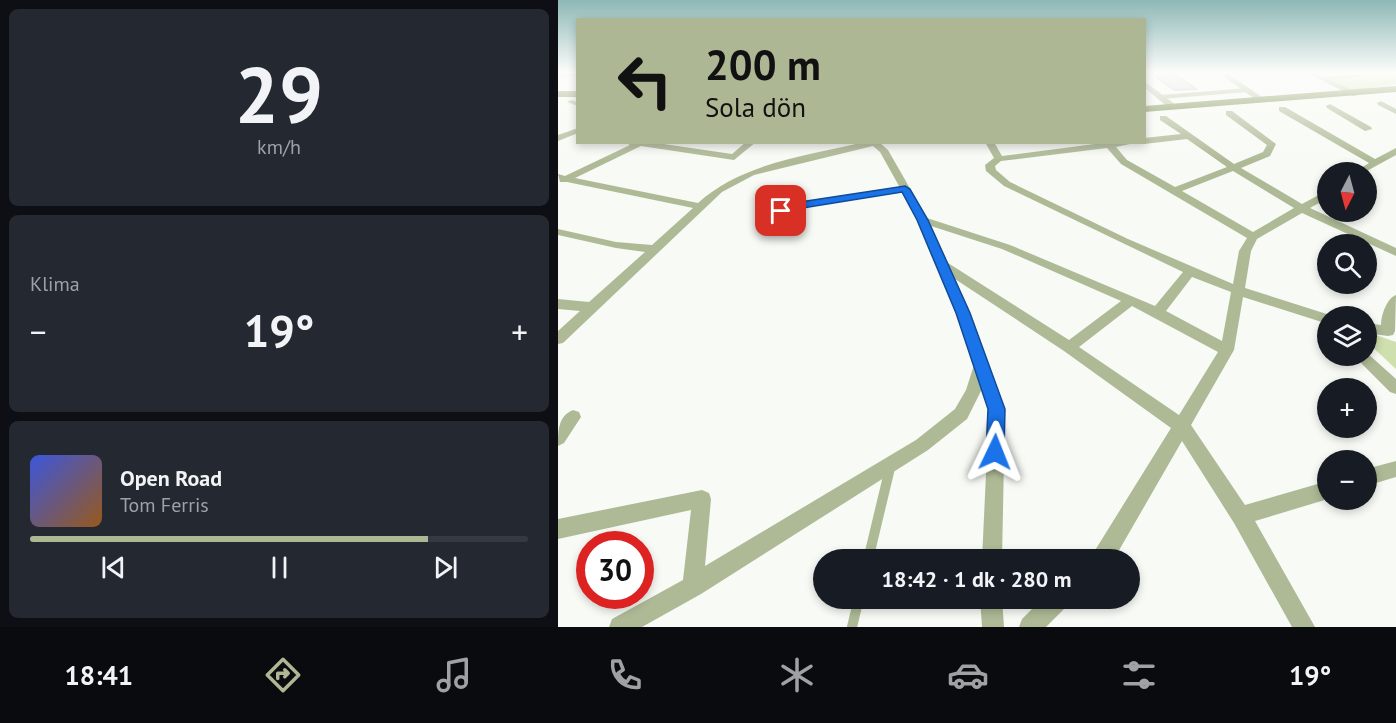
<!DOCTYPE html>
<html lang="tr">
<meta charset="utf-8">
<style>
:root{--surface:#171b24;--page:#242831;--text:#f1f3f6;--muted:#9ea1a6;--line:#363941;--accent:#adb794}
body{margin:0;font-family:"PT Sans",sans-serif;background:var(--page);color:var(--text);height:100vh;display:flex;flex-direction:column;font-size:22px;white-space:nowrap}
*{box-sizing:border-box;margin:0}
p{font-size:20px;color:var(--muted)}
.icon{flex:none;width:33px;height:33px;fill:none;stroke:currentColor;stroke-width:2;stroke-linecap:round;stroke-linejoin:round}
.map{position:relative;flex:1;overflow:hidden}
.sheet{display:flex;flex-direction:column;gap:9px;padding:9px;background:#0d0f14;width:558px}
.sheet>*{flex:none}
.hud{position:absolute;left:18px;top:18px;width:570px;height:126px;border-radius:0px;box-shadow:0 3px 9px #0003;background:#adb794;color:#111;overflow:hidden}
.needle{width:39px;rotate:186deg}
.tools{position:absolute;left:759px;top:162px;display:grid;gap:12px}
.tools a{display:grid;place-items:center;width:60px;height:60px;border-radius:50%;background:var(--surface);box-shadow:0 3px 9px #0003;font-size:30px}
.speed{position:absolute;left:18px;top:531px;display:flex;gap:12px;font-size:30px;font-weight:700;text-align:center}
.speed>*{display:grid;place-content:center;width:78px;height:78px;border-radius:50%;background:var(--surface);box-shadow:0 3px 9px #0003;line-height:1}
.speed .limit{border:9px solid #d22;background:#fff;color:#111}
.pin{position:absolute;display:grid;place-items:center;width:51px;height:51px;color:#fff;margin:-26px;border-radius:12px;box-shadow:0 3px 9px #0006}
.me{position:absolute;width:66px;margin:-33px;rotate:2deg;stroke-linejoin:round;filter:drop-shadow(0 0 4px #0008)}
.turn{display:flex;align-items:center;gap:21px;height:126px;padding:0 30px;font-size:27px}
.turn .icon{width:78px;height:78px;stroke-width:2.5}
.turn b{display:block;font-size:42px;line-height:51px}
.big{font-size:45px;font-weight:600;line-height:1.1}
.sheet .card{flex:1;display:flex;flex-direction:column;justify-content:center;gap:9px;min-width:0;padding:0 21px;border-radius:9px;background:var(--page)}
.sheet .dial{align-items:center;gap:0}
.dial b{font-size:78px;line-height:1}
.song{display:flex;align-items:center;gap:18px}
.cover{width:72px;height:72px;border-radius:9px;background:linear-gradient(135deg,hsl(230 70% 55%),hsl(30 70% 35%))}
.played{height:6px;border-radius:3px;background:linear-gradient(90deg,var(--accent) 80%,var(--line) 80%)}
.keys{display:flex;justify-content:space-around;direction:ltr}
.heat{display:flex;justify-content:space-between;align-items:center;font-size:33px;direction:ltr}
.trip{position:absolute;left:255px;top:549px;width:327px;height:60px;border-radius:30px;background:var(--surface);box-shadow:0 3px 9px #0003;font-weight:600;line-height:60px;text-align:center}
.menu{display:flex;height:96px;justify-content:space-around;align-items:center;background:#090b0e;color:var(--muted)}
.menu .icon{width:42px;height:42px}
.menu .selected{color:var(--accent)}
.menu b{font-size:27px;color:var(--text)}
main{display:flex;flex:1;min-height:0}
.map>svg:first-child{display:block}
.green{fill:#cfdfae}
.building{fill:#d8dad5;stroke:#bcbeba;stroke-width:1.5}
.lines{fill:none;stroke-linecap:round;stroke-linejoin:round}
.lane-far3{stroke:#aeba96;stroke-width:4}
.lane-far2{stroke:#aeba96;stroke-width:4.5}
.lane-far1{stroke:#aeba96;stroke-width:6}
.lane{stroke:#aeba96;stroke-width:10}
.street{fill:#aeba96;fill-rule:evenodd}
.primary{fill:#708440;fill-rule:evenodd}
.route{fill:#1a73e8;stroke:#114b97;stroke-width:1.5}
</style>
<main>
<section class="sheet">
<div class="card dial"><b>29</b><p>km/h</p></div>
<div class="card"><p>Klima</p>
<div class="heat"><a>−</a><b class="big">19°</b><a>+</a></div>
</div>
<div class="card">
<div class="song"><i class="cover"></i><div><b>Open Road</b><p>Tom Ferris</p></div></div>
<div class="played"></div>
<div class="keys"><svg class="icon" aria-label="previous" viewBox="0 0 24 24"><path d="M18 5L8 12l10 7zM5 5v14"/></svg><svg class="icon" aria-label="pause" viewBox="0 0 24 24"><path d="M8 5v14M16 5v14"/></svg><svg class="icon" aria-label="next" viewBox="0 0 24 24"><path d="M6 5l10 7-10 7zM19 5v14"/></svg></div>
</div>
</section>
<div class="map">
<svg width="838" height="627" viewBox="0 0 838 627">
<rect width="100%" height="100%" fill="#f8faf5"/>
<path class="green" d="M838,74V84L794,91L771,80Z
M809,332L838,342V369L809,342Z"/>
<path class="building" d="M593,73H616L638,89L616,90Z"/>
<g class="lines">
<path class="lane-far3" d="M603,97L689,90"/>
<path class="lane-far2" d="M218,219L223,211L229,207L347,189"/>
<path class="lane-far1" d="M215,225L219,218"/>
<path class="lane" d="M310,560L332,468
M294,627L301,598"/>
<path class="street" d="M0,73H20V76L0,77Z
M661,73H669L708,100L701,102Z
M749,73H758L765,77L835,73L772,80L798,92V96H795Z
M586,81L618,105V109H612L586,87Z
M13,100L20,102V106L9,102Z
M823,101L838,109V114L820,105L819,103Z
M772,104L813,127L814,129L807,131L769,108L768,106Z
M721,107H727L817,159L838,148V155L807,172H797L811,163L721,111Z
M668,111H674L718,144L712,156L683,168L744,204L770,190V198L752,208L838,248V256L744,213L699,239L693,251L687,288L775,316H770V324L685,297L676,350L633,425L687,505L770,481V499L697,521L757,627H734L676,523L624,441L556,559L531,560L613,428L506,351L397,279L412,313L447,409L444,560H424L431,409L424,389L409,419L370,450L143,594L84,627H51L54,619L125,580L133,510L0,539V519L144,490L151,493L153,499L147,566L358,440L397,409L408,390L416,365L398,313L360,220L322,152L315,146L196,175L164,192L5,343L0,344V331L22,311L0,309V299L31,302L87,252L58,248L0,235V229L58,242L94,245L135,208L9,182H2L0,174L7,176L72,145L66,142H92L174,154L188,142H198L176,160L83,146L17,178L140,203C185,162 250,156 306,142H321L330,150L369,218L452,245L597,306L625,272L446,186L428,171L427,165L436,158L427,142H436L444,156L552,142H581L558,147L569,160L617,187L669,167L629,139L586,144L583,143L586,142V138L623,134L602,120V116H608L676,164L705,152L709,145L668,115ZM549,148L563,164L689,238L681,251L675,284L570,239L452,182L438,170L437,166L443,161ZM675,171L736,208L695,232L624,191ZM373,226L444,249L563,301L511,340L390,263ZM634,277L673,292L664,341L608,311ZM574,306L660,352L621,415L521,347Z
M20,128V133L0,141V135Z
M838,295L837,331L835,335L830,336L808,333V323L823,325C823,315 829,298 838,295Z
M808,352L838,379V394L832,392L796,356H808Z
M15,410L21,412L23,417L6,443L0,446C0,431 0,416 15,410Z
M838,461V477L808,486V469Z
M422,598H444L446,627H424Z
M485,598H512L509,606L488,627H461L464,619Z"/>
<path class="primary" d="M838,86V92L586,112V106Z
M0,91H20V97H0Z"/>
</g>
<linearGradient id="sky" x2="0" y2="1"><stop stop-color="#8db8b6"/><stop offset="0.45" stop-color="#fcfdfa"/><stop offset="1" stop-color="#fcfdfa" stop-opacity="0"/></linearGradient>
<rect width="838" height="161" fill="url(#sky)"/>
<path class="route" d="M347,186L352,189L370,220L412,313L447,409L446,452L444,458L437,460L431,458L428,452L430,409L398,313L359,220L344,192L232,210L223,214L217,211L229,204Z"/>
</svg>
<div class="tools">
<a><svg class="needle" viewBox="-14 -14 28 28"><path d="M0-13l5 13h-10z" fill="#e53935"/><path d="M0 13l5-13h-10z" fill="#9ea1a6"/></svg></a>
<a><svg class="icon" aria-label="search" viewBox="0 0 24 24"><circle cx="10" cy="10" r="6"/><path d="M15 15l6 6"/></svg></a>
<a><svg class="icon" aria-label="layers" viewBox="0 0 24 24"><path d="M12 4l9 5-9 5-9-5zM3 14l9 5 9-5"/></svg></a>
<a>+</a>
<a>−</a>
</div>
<div class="speed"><div class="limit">30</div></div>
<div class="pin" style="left:223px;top:211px;background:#d93025"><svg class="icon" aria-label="arrive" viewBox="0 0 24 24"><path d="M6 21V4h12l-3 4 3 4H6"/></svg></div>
<svg class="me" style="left:437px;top:452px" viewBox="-20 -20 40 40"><path d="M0-17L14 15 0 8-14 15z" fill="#1a73e8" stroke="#fff" stroke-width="4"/></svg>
<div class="trip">18:42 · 1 dk · 280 m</div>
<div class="hud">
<div class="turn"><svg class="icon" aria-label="left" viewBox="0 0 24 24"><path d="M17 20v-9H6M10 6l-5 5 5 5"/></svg><div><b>200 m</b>Sola dön</div></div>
</div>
</div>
</main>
<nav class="menu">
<b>18:41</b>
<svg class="icon selected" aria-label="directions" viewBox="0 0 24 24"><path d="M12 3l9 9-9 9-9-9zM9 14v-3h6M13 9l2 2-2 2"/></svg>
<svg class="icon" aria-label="music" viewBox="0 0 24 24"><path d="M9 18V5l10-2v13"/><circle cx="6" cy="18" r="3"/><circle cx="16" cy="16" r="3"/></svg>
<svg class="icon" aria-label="phone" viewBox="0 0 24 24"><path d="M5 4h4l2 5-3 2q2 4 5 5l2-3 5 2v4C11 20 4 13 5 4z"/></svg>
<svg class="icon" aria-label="climate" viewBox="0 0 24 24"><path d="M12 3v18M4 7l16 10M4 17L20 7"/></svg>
<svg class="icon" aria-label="car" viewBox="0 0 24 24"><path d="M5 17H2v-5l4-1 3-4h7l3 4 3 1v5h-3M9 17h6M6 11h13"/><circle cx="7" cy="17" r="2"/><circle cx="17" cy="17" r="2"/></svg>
<svg class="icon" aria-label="filters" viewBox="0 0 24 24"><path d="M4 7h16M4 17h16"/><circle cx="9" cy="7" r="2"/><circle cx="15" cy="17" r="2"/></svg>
<b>19°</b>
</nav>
